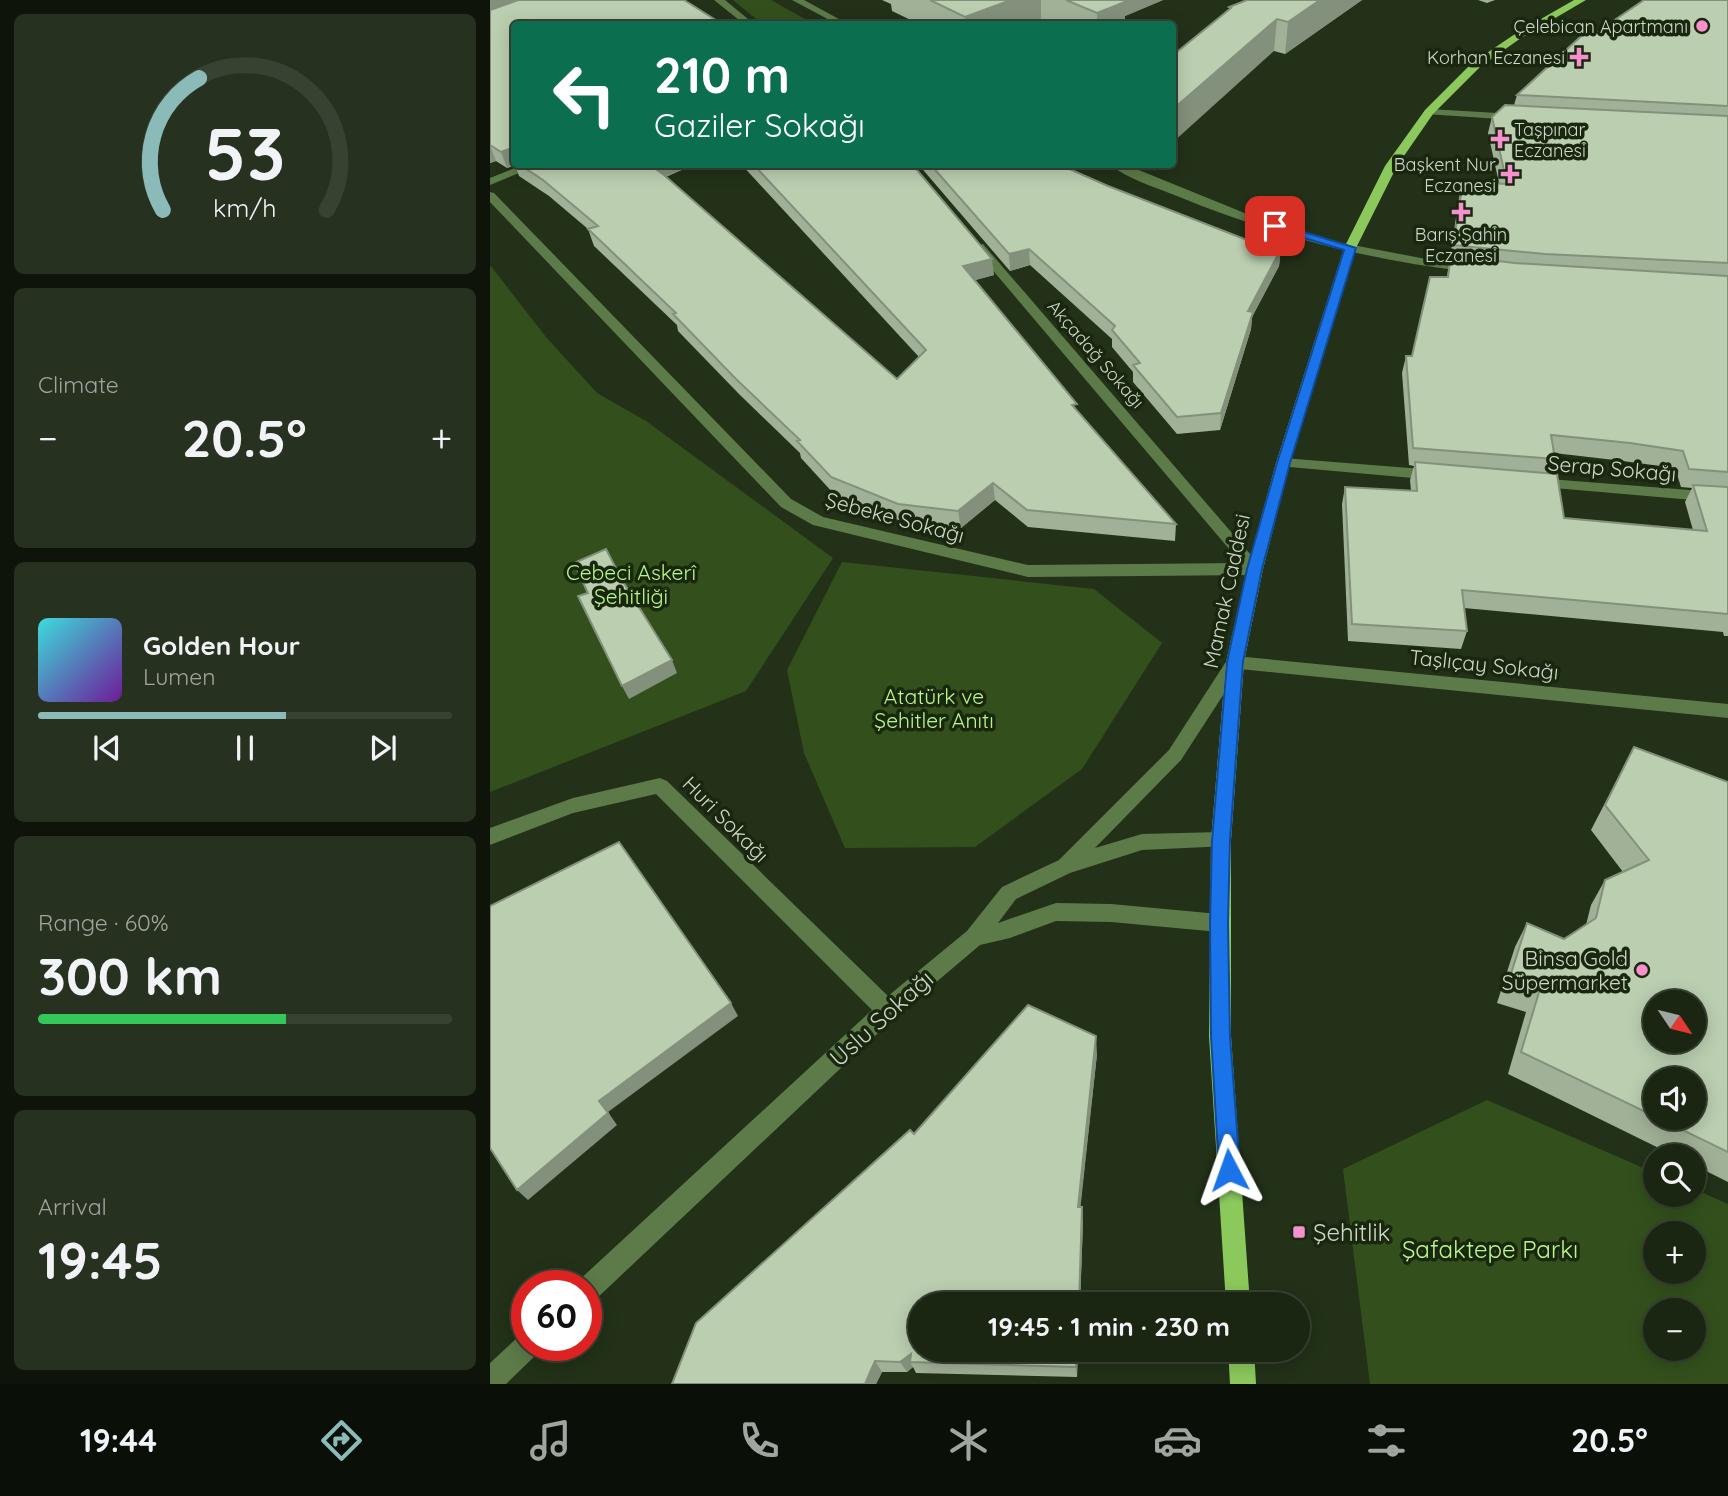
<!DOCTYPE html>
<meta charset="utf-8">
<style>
:root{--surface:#1a2512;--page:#273120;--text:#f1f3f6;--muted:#9fa59f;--line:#384232;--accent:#8bbbb9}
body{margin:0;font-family:Quicksand,sans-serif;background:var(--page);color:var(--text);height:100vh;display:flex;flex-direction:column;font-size:26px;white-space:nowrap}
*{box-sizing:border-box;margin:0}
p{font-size:23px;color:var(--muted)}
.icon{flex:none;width:38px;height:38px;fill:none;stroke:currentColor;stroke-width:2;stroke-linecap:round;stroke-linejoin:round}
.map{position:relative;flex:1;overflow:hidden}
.details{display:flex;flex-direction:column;gap:14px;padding:14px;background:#0e140a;width:490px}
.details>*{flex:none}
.top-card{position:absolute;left:21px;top:21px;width:665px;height:147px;border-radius:7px;box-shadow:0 4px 18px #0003,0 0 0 2px var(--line);background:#0b6e4f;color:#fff;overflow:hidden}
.needle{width:46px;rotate:125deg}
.fabs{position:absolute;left:1153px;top:990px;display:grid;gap:14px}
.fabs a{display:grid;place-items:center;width:63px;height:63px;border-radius:50%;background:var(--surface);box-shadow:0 4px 18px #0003,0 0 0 2px var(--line);font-size:35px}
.speed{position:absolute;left:21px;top:1270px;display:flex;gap:14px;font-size:35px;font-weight:700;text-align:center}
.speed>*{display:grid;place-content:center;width:91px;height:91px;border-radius:50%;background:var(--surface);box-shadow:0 4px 18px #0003,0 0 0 2px var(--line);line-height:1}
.speed .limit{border:10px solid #d22;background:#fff;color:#111}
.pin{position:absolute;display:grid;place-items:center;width:60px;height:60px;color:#fff;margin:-30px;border-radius:14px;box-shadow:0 4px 10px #0006}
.me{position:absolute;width:77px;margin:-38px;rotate:356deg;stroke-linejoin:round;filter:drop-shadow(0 0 5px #0008)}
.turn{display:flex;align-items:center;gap:24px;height:147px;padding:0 28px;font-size:32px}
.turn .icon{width:91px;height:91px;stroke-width:2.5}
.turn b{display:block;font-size:49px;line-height:60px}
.big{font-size:52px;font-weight:800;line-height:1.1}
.details .card{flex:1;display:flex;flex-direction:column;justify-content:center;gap:10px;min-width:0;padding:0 24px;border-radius:10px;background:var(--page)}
.details .dial{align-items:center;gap:0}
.dial svg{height:182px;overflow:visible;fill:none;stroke:var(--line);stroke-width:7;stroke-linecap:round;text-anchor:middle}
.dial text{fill:var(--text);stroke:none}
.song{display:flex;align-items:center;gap:21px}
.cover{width:84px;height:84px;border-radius:10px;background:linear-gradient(135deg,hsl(180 70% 55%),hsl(280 70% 35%))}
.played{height:7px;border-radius:4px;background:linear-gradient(90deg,var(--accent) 60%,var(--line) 60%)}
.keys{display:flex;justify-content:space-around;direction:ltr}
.heat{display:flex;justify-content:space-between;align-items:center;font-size:38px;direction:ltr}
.charge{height:10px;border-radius:5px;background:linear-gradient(90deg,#34c759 60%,var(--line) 0)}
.trip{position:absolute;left:418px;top:1292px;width:402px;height:70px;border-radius:35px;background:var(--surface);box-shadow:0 4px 18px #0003,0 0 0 2px var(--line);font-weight:800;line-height:70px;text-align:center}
.tab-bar{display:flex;height:112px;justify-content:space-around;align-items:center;background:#0a0f07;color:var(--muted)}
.tab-bar .icon{width:49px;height:49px}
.tab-bar .current{color:var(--accent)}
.tab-bar b{font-size:32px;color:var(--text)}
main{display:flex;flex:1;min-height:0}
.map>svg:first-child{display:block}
.green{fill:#33501c;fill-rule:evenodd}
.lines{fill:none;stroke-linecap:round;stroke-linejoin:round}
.minor{fill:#5d7b48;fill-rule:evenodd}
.major{fill:#8cc95c;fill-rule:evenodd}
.wall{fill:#a1b197;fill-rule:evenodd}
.shaded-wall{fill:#83907b}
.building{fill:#bbceb0;stroke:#83907b;stroke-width:2;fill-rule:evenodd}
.route{fill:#1a73e8;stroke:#114b97;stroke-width:2}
.poi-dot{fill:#f690cf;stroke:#19270f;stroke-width:2.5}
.labels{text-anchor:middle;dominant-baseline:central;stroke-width:7;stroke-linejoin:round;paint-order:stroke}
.far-poi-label{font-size:18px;fill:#ced7c8;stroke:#19270f;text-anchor:end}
.far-street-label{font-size:18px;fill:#ced7c8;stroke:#19270f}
.street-label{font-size:21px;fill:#ced7c8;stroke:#19270f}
.park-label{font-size:21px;fill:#b8f78b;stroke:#19270f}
.poi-label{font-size:21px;fill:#ced7c8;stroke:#19270f;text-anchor:end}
.near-street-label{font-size:24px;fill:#ced7c8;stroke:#19270f}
.near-poi-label{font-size:24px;fill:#ced7c8;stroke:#19270f;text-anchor:start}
.near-park-label{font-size:24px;fill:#b8f78b;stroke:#19270f}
</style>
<main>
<section class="details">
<div class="card dial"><svg viewBox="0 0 100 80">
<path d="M14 69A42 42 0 1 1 86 69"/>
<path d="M14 69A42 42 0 0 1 30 11" stroke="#8bbbb9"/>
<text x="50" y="56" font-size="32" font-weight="700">53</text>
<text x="50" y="72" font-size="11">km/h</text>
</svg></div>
<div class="card"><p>Climate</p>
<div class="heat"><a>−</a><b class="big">20.5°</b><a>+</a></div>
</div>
<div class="card">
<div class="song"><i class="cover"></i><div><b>Golden Hour</b><p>Lumen</p></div></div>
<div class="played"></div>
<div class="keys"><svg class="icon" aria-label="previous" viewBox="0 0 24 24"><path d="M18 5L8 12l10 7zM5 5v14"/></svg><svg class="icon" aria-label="pause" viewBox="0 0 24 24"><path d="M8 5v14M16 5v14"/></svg><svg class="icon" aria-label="next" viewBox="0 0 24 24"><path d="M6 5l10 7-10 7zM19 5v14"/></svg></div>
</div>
<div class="card"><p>Range · 60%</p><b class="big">300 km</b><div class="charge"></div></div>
<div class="card"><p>Arrival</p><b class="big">19:45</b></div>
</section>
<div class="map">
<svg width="1238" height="1384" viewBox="0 0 1238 1384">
<rect width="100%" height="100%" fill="#223118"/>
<path class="green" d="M243,0H281L324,24H272Z
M0,265L56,337L107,393L156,421L343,558L256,691L0,792Z
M352,562L604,589L672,643L592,769L485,847L355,848L314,753L297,670Z
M997,1100L1165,1173L1166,1195H1204V1189L1238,1204V1384H880L853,1169ZM1166,1234H1204V1272H1166ZM1166,1311H1204V1349H1166Z"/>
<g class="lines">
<path class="minor" d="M224,0H235L264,24H254Z
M302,0H314L358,24H347Z
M939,109L1025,114L1030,117L1025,120L935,114L934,112Z
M35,164H51L0,185V178Z
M619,164H634L757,214L847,242L936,259L982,264L988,268L982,272C880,261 782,235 687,196C665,187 637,179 619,164Z
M0,192L4,193L301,499L333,517L538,565L751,563L483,247L493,244L773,569L765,575L538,577L323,525L291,507L0,202Z
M793,458L945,470L952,475L945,480L788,466L786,463L788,460Z
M1046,478L1238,493V503L1041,486L1039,483L1041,480Z
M745,656L1238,704V718L750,669L691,760L605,848L652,834L731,832L738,834L741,840L738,846L652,850L580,873L526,899L508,923L566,903L621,904L729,914L736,917L739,923L736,929L729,932L621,922L566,921L520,938L490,945L405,1017L105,1300L96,1303V1286H86L87,1282L382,1010L166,794L83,813L0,845V828L83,798L170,778L177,781L398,996L477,931L512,887L569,860L679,750L739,657Z
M37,1333V1346H50L46,1355L16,1384H0V1363L28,1337Z"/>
<path class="major" d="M1084,0H1096L1031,38L990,67L943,114L907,166L866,248L800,463L773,569L754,662L741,840V1036L760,1304H736L719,1036L721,840L736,662L757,569L786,463L854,248L895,166L935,110L982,63L1025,34Z
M738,1349H764L766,1384H740Z"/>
</g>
<path class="wall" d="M0,0L24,24V164H205L176,177L407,379L429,357L251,164H422L504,275L485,280L588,411L686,524L685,541L538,527L505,500L471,528L411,521L344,494L311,458L310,453L250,395L188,331L187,325L104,246L98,229L59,196L29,176L25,165L17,168L6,161L0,163Z
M392,0H673L635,16V24H559L551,21L542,24H429L402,11L401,4Z
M872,0L795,54L784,51L739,10V7Z
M988,0H1005L997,3Z
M1238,0V636H1234L1233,632L974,608L977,631L971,649L858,641L852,504L855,487L921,491L920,480L924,466L919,465L912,373L916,356H922L957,277L969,198L973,182L1009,183L998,133L1002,117L1024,105L1027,95L1107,32ZM1064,453L1133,461L1185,468L1191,487L1202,488L1195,502L1203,530L1074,518L1060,473L1065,459Z
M428,164H568L618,186L757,240L791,249L789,266L762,317L761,329L730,430L687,434L643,382V372L622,347V339L540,265L520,271Z
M1144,747L1238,782V1182L1204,1165V1157H1187L1018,1074L1036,1012L1007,1003L1025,947L1037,923L1074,939L1096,925L1101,905L1115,880L1133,872L1101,830ZM1166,1080L1204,1118H1166Z
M607,1054L590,1207L593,1222L590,1304H430V1349H588L587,1377L426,1373L423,1367L417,1372H392L386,1384H182L424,1134Z"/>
<path class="shaded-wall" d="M0,0H45L0,15Z
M521,0H551V21L542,24H476L475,17Z
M629,0H673L635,16V24H607V13Z
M830,0H872L795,54L798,22Z
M787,19L784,51L682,143V110Z
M0,145L6,161L0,163Z
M24,147V161L23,160L25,165L17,168L11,152Z
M162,164H205L165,181L160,165Z
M539,249L540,265L520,271L519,254Z
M791,249L789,266L762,317L761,329L730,430L731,413L758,311Z
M502,259L504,275L475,283L473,266Z
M503,483L505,500L471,528L468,511Z
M182,660L187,673L139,699L132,686Z
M241,1003L248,1016L118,1112L127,1125L38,1200L27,1190L109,1101Z
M606,1036L607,1054L589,1221L588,1207Z
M592,1207L593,1222L590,1304H589Z
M587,1349H588L587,1377L586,1367Z
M421,1354L420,1362L423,1367L417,1372L410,1362Z
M385,1361L392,1372L386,1384H375Z"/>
<path class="building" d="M28,0H194L232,24H24V147L11,152L0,145V10Z
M440,0H521L475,17Z
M576,0H634L635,2L607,13Z
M757,0H830L798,22L787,19L682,110V56L741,8L739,7Z
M1154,0H1238V106L1027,95L1099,29L1107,32Z
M1015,105L1238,116V263L1055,254L963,245L973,182L1017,184L1002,117Z
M29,164H162L160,165L174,175L407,379L436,350L263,164H422L502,259L473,266L587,404L582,405L686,524L537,510L503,483L468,511L408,504L341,477L307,441L310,440L246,379L183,314L186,313L98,229L108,226L53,180Z
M440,164H568L618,186L757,240L791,249L758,311L763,312L731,413L687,417L643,365L650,363L622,330L625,326L539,249L519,254Z
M961,255L1024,263L1238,276V472L1199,469L1193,451L1140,443L1061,435L1065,459L923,448L916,356H922L940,277H958Z
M925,462L1067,474L1074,518L1217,531L1203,485L1238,487V614L972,590L977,631L862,624L855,487L927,491Z
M116,549L132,580L182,660L132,686L88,596L98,593L84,563Z
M1144,747L1238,782V1152L1168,1118H1204V1080H1166V1117L1031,1052L1050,989L1019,980L1037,923L1074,939L1106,918L1115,880L1159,860L1115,805ZM1166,1003H1204V1041H1166Z
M129,842L241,1003L109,1101L118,1113L27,1190L0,1148V906Z
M538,1005L606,1036L588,1207H592L589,1304H430V1349H587L586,1367L420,1362L421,1354L410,1362L385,1361L375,1384H182L206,1323L420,1130L424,1134Z"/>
<path class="route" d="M785,223L866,248L800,463L772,569L753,662L740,840L738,923L740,1036L750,1170L747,1177L739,1180L732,1177L729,1170L721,1036L720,923L722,840L737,662L757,569L787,463L854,250L781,228L779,226Z"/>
<g class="poi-dot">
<circle cx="1212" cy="26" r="7"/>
<path d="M1085.5 46.5h7v7h7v7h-7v7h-7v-7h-7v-7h7z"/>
<path d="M1006.5 128.5h7v7h7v7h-7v7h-7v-7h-7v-7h7z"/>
<path d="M1016.5 163.5h7v7h7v7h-7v7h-7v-7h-7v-7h7z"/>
<path d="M967.5 201.5h7v7h7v7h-7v7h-7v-7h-7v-7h7z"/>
<circle cx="1152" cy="970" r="7"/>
<rect x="802" y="1225" width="14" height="14" rx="3.5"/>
</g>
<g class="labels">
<g class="far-poi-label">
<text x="1198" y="26">Çelebican Apartmanı</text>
<text x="1075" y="57">Korhan Eczanesi</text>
<text x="1024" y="129" text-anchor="start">Taşpınar<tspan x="1024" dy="21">Eczanesi</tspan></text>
<text x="1006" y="164">Başkent Nur<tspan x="1006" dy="21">Eczanesi</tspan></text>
<text x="971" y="234" text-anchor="middle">Barış Şahin<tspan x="971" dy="21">Eczanesi</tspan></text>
</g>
<g class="far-street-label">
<text transform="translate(606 354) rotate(49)">Akçadağ Sokağı</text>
</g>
<g class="street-label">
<text transform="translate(1122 468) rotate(5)">Serap Sokağı</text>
<text transform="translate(405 517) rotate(15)">Şebeke Sokağı</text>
<text transform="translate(736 591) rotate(-78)">Mamak Caddesi</text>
<text transform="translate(994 664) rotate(6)">Taşlıçay Sokağı</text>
<text transform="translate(236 819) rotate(45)">Huri Sokağı</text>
</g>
<g class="park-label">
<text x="141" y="572">Cebeci Askerî<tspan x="141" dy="24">Şehitliği</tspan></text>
<text x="444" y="696">Atatürk ve<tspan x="444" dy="24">Şehitler Anıtı</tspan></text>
</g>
<g class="poi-label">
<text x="1138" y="958">Binsa Gold<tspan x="1138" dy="24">Süpermarket</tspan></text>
</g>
<g class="near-street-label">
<text transform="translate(391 1018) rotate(-42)">Uslu Sokağı</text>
</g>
<g class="near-poi-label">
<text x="823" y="1232">Şehitlik</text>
</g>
<g class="near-park-label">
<text x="1000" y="1249">Şafaktepe Parkı</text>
</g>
</g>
</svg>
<div class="fabs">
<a><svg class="needle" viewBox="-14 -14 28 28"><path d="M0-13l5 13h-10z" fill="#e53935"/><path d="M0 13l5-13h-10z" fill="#9fa59f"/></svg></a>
<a><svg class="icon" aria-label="sound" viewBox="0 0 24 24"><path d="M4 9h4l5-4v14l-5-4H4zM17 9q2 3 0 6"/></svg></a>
<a><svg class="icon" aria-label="search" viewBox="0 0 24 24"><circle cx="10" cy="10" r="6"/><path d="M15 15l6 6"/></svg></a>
<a>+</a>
<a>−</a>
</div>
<div class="speed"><div class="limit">60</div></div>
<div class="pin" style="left:785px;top:226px;background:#d93025"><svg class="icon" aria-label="arrive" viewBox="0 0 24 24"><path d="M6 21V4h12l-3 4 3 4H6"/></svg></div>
<svg class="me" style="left:739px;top:1170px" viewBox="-20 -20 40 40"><path d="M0-17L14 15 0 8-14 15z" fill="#1a73e8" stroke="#fff" stroke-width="4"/></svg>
<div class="trip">19:45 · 1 min · 230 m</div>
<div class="top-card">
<div class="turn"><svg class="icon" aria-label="left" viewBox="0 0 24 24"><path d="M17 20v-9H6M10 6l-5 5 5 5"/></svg><div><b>210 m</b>Gaziler Sokağı</div></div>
</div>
</div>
</main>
<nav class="tab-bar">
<b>19:44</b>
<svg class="icon current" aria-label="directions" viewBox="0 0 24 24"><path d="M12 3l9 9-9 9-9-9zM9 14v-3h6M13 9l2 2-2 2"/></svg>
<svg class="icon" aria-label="music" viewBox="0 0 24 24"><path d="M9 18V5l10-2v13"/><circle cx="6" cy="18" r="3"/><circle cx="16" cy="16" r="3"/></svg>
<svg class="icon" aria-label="phone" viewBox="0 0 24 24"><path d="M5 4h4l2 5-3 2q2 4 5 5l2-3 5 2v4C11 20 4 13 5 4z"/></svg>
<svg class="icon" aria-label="climate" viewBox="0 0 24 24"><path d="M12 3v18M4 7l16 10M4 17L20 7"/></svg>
<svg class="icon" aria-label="car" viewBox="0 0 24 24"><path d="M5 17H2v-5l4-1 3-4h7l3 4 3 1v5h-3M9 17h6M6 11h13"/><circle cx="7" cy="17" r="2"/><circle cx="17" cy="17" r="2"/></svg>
<svg class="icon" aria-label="filters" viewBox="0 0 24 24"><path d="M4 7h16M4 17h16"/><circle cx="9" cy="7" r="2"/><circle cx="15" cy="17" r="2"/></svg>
<b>20.5°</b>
</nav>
